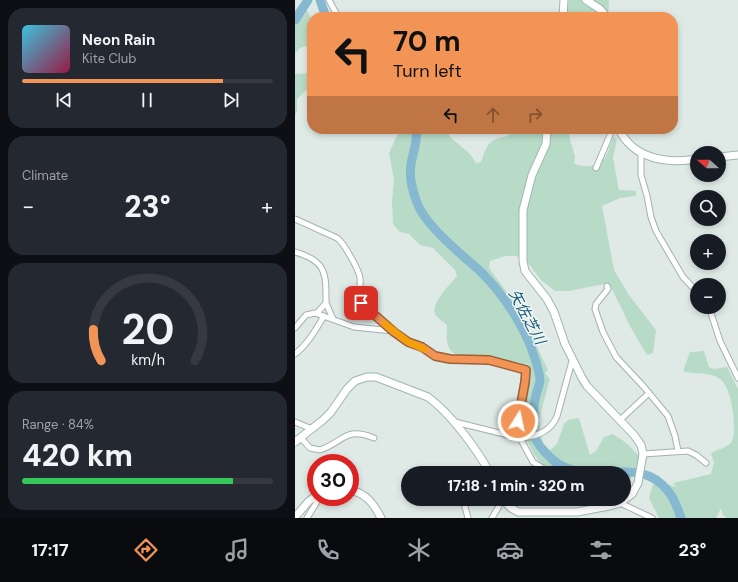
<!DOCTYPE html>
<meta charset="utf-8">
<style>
:root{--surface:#171b24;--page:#242831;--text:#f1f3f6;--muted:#9ea1a6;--line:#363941;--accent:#f19456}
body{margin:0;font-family:"DM Sans","Noto Sans JP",sans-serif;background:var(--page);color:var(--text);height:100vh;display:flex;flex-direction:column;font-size:15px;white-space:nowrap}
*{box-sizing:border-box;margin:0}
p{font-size:13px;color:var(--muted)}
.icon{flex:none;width:22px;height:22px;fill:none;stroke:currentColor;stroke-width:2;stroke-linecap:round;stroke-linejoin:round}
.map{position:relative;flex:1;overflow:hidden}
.panel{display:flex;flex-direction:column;gap:8px;padding:8px;background:#0d0f14;width:295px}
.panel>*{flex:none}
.top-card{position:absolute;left:12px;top:12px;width:371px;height:122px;border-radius:16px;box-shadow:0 2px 6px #0003;background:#f19456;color:#111;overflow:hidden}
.needle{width:26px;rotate:291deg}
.fabs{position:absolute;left:395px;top:146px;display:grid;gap:8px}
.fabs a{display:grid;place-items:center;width:36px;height:36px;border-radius:50%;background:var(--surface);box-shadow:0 2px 6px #0003;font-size:20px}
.speed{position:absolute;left:12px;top:454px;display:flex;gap:8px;font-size:20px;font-weight:700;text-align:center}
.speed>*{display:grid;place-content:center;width:52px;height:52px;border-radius:50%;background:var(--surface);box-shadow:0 2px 6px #0003;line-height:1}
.speed .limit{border:6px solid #d22;background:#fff;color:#111}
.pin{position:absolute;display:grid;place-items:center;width:34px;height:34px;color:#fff;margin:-17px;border-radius:8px;box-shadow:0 2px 6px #0006}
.me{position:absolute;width:44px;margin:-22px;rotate:10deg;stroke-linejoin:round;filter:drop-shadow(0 0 3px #0008)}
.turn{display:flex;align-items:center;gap:14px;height:84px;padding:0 20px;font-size:18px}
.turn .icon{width:52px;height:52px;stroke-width:2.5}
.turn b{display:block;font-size:28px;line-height:34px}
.lanes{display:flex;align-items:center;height:38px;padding:0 20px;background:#0003;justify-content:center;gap:20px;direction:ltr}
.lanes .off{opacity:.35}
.big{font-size:30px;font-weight:800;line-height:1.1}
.panel .widget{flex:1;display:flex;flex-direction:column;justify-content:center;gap:6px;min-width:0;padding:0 14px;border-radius:16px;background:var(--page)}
.panel .dial{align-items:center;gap:0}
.dial svg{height:104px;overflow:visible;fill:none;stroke:var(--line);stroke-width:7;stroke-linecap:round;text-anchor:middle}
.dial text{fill:var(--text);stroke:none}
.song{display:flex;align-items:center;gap:12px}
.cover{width:48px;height:48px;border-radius:6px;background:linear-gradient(135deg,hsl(190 70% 55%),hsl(340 70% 35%))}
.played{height:4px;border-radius:2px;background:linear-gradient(90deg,var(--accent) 80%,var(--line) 80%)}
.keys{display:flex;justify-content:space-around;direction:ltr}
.heat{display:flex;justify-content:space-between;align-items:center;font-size:22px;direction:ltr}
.charge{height:6px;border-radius:3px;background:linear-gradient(90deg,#34c759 84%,var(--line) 0)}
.trip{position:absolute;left:106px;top:466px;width:230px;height:40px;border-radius:20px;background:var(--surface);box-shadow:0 2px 6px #0003;font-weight:800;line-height:40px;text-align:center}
.menu{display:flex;height:64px;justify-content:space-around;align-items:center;background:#090b0e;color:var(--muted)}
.menu .icon{width:28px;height:28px}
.menu .current{color:var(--accent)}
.menu b{font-size:18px;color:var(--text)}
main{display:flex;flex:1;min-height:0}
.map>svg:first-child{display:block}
.green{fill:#b7dbc7}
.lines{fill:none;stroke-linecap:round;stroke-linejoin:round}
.river{stroke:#86b9d0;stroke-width:9}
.street-casing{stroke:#a2b2af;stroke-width:7}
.secondary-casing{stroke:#9eb6b1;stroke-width:9}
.street{stroke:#fff;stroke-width:5}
.secondary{stroke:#fff;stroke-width:7}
.route-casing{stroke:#9d6038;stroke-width:10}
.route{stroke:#f19456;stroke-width:7}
.slow{stroke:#f59e0b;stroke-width:7}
.labels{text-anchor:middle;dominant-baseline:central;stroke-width:3;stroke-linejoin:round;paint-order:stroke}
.water-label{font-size:15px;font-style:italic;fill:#1b5875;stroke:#eff7f4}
</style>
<main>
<section class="panel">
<div class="widget">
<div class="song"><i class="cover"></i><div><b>Neon Rain</b><p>Kite Club</p></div></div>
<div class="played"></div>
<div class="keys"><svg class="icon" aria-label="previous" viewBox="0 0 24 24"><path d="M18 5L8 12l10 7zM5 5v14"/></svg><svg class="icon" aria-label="pause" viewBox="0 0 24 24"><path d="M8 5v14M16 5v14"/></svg><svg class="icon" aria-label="next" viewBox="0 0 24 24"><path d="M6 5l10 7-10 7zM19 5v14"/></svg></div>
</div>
<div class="widget"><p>Climate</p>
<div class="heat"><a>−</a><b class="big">23°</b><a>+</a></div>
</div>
<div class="widget dial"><svg viewBox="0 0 100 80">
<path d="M14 69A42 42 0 1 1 86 69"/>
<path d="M14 69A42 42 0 0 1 8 45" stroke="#f19456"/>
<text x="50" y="56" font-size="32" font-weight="700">20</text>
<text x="50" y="72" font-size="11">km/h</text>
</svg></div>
<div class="widget"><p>Range · 84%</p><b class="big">420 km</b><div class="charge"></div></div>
</section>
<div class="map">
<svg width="443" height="518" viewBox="0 0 443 518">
<rect width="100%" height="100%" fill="#dfeae7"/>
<path class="green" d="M274,0H314L313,17H272Z
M7,1L17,20V45L7,47L0,53V11Z
M17,73L16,86L2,99V111L0,115V74Z
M105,129H152L155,137L175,154L181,163L186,162C189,154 191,144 199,140C210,134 209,141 219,129H274L275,139L280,157L279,163C289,169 304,167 311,156C314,150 316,143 318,137L322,139L318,158L324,190L341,191V196L325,198L307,206L319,270L334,295L361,330L358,353L352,355L336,328L314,283L274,291H260L246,280L234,264L222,256H210L195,261L194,268L225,310L253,370L250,373L255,379L244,419L248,444L255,450L262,444L269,424L273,420L284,418L295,455L301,451L309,437L317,434C329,440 337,447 345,458L336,478L329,482V473H265C218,459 231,405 233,368C215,361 199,356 178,355C172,355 162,357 157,352C150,345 152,334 152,325C149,322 142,318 140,314C136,304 155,284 162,276L160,270L138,248L125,245L114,234L105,232L98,224L97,201L99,179L94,153Z
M409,351L414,367L419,369L432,367L443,389V518H432L428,515L426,508L421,518H364L354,498L359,481L382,487L378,483L416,474L419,463L416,453C422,450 432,447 436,443C443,431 437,387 425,379C414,371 399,375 388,371L395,352Z"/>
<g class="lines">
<path class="river" d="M25,0L31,17
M0,20L13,0
M121,129C123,143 118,151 116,164C114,176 117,189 121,200C129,226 167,254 187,273C206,292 222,316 233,340C237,349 245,372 245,381C244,386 242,391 241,395C235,427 233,438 258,460C290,489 344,452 373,491C379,498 383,509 386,518"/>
<g class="street-casing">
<path id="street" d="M34,0L43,17
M346,154V175L352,196L356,217L361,231L388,277L402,292
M301,168L315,135L316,129
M0,219L42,238C49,243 64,270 65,278C66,287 63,295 66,303L99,332L113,342L127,347L140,356L155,359L194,360L231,370V382L223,421L225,438L238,462L252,471
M0,252C32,261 31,274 31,303L22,313
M312,286L313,289L301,304L300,309L308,332L321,357L349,387L373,416L380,436L383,451
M31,303L38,319
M414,307L425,341L443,378
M0,328L11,315L20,313L59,327L98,331
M0,354C13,344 21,329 29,316
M325,420L354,393
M0,422L17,429
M160,422L225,438C241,437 256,431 262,416L277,361
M6,438L15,448L25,450C49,442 50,426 79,438
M348,454L393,451L401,455L411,463
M169,503L173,518
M325,503L357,518
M12,518L25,497
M197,518L208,499"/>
</g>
<g class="secondary-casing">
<path id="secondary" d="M291,0L305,9L312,17
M268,17L269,0
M324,129C338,159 372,164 402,159
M424,157L443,155
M0,442L28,420L36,412L52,389L60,381L72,377H81L133,397C156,414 181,448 195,473
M55,490C71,493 79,504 86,518
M207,499L216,508L223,512H282L314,506L325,503L337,494L343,483L348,454L346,445L339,435L292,386L287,378L270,344L259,312L252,299L230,271L228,261V210L237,175L251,144L252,129
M0,517L14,501L21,496"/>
</g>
<use href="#street" class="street"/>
<use href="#secondary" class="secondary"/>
</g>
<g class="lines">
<g class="route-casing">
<path id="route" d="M66,303L99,332L113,342L127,347L140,356L155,359L194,360L231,370L230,382L223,421"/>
</g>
<use href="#route" class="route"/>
<path class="slow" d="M90,324L113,342L129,349"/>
</g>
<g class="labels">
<g class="water-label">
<text transform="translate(232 317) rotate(62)">矢佐芝川</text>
</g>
</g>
</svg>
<div class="fabs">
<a><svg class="needle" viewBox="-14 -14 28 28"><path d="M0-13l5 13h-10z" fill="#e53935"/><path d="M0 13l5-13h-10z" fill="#9ea1a6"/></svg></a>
<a><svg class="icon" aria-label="search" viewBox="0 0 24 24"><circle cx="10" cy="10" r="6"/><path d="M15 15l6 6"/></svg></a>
<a>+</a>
<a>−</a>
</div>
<div class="speed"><div class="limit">30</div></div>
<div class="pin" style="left:66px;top:303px;background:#d93025"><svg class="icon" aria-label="arrive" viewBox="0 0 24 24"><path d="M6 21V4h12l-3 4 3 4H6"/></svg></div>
<svg class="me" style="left:223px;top:421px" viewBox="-20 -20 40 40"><circle r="17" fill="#f19456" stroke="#fff" stroke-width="3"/><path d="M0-11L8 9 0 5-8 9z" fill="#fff"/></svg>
<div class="trip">17:18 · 1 min · 320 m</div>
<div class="top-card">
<div class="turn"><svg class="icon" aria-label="left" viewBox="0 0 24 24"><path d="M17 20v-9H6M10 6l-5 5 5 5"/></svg><div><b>70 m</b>Turn left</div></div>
<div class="lanes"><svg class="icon" aria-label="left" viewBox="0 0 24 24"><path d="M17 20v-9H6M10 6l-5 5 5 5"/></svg><svg class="icon off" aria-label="ahead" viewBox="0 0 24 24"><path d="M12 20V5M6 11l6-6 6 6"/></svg><svg class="icon off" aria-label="right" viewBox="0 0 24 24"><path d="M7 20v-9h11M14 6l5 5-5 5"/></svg></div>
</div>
</div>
</main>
<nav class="menu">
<b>17:17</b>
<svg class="icon current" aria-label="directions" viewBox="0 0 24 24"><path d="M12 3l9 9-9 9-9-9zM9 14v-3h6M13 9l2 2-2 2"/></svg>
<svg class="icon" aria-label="music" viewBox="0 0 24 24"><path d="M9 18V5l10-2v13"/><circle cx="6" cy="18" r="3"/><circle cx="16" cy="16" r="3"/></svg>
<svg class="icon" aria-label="phone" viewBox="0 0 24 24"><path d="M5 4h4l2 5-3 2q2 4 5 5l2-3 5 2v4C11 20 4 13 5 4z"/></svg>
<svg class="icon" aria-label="climate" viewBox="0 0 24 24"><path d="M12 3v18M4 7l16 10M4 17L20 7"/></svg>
<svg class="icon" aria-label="car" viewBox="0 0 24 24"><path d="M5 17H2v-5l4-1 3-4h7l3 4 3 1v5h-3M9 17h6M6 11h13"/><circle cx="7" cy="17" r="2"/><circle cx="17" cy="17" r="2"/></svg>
<svg class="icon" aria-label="filters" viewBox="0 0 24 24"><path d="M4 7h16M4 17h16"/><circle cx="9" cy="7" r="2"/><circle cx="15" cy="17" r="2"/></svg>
<b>23°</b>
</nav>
